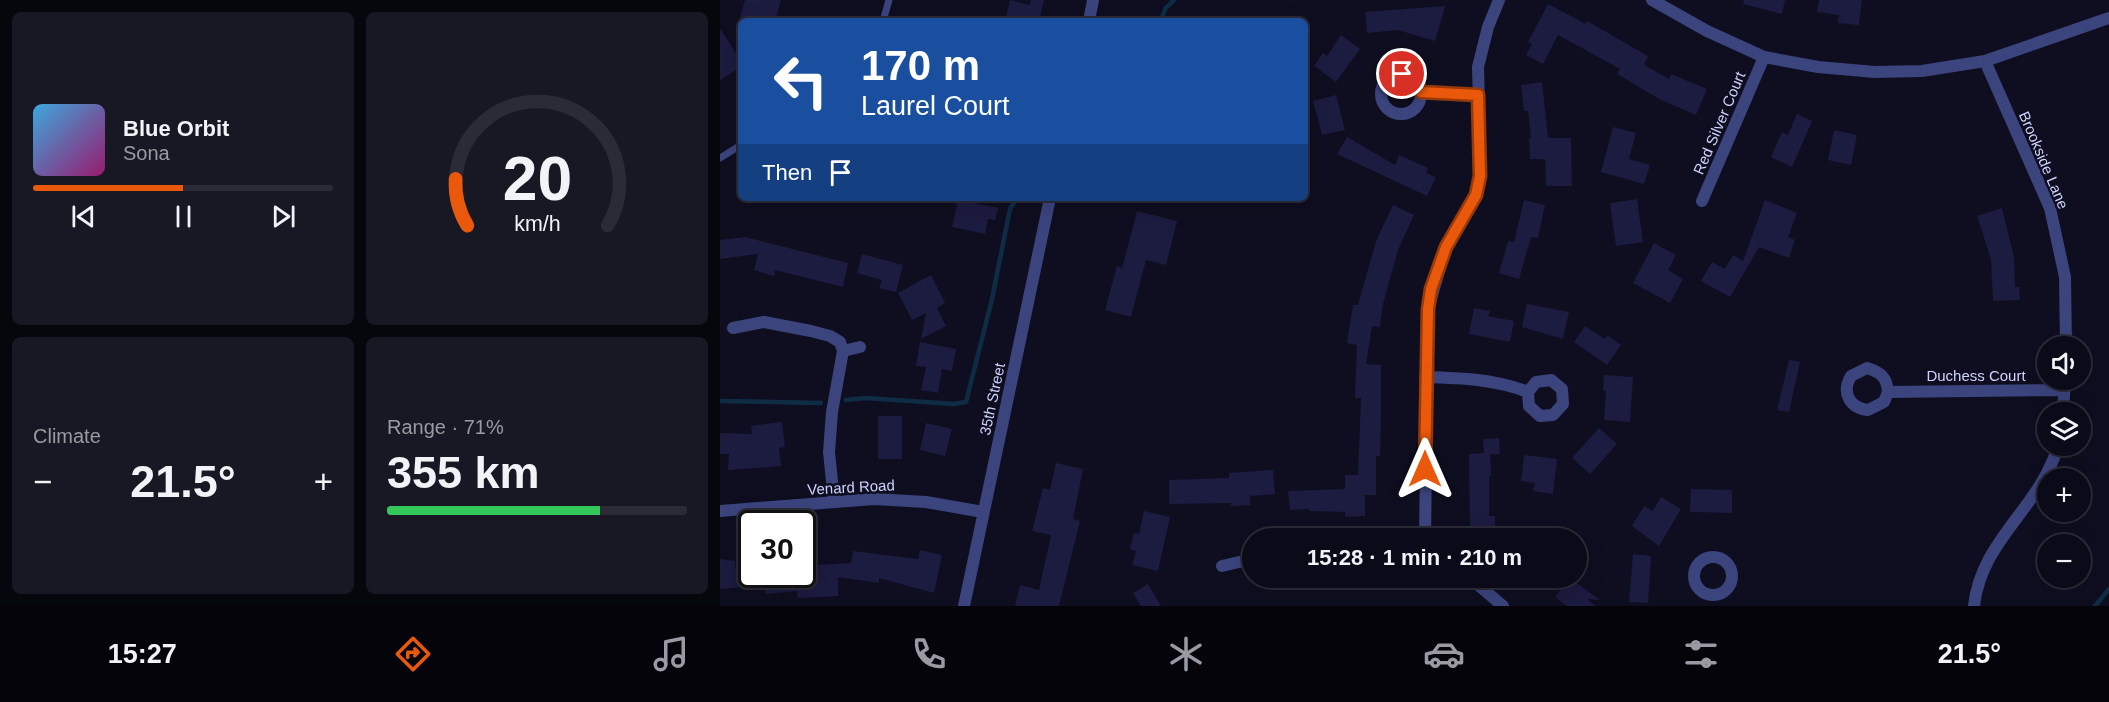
<!DOCTYPE html>
<meta charset="utf-8">
<style>
:root{--surface:#0a0a18;--page:#181825;--text:#f1f3f6;--muted:#999aa2;--line:#2a2b37;--accent:#ea580c}
body{margin:0;font-family:Helvetica,sans-serif;background:var(--page);color:var(--text);height:100vh;display:flex;flex-direction:column;font-size:22px;white-space:nowrap}
*{box-sizing:border-box;margin:0}
p{font-size:20px;color:var(--muted)}
.icon{flex:none;width:33px;height:33px;fill:none;stroke:currentColor;stroke-width:2;stroke-linecap:round;stroke-linejoin:round}
.map{position:relative;flex:1;overflow:hidden}
.details{display:flex;flex-direction:column;gap:12px;padding:12px;background:#06060d;width:720px}
.details>*{flex:none}
.banner{position:absolute;left:18px;top:18px;width:570px;height:183px;border-radius:9px;box-shadow:0 6px 24px #0002,0 0 0 2px var(--line);background:#1a4fa0;color:#fff;overflow:hidden}
.buttons{position:absolute;left:1317px;top:336px;display:grid;gap:12px}
.buttons a{display:grid;place-items:center;width:54px;height:54px;border-radius:50%;background:var(--surface);box-shadow:0 6px 24px #0002,0 0 0 2px var(--line);font-size:30px}
.speed{position:absolute;left:18px;top:510px;display:flex;gap:12px;font-size:30px;font-weight:700;text-align:center}
.speed>*{display:grid;place-content:center;width:78px;height:78px;border-radius:50%;background:var(--surface);box-shadow:0 6px 24px #0002,0 0 0 2px var(--line);line-height:1}
.speed .limit{border:3px solid #111;border-radius:9px;background:#fff;color:#111}
.pin{position:absolute;display:grid;place-items:center;width:51px;height:51px;color:#fff;margin:-26px;border:3px solid #fff;border-radius:50%;box-shadow:0 2px 6px #0007}
.me{position:absolute;width:66px;margin:-33px;rotate:0deg;stroke-linejoin:round;filter:drop-shadow(0 0 4px #0008)}
.turn{display:flex;align-items:center;gap:21px;height:126px;padding:0 24px;font-size:27px}
.turn .icon{width:78px;height:78px;stroke-width:2.5}
.turn b{display:block;font-size:42px;line-height:51px}
.then{display:flex;align-items:center;height:57px;padding:0 24px;background:#0003;gap:12px;font-size:22px}
.big{font-size:45px;font-weight:600;line-height:1.1}
.details .card{flex:1;display:flex;flex-direction:column;justify-content:center;gap:9px;min-width:0;padding:0 21px;border-radius:9px;background:var(--page)}
.details .dial{align-items:center;gap:0}
.dial svg{height:156px;overflow:visible;fill:none;stroke:var(--line);stroke-width:7;stroke-linecap:round;text-anchor:middle}
.dial text{fill:var(--text);stroke:none}
.song{display:flex;align-items:center;gap:18px}
.cover{width:72px;height:72px;border-radius:9px;background:linear-gradient(135deg,hsl(200 70% 55%),hsl(320 70% 35%))}
.played{height:6px;border-radius:3px;background:linear-gradient(90deg,var(--accent) 50%,var(--line) 50%)}
.keys{display:flex;justify-content:space-around;direction:ltr}
.heat{display:flex;justify-content:space-between;align-items:center;font-size:33px;direction:ltr}
.charge{height:9px;border-radius:4px;background:linear-gradient(90deg,#34c759 71%,var(--line) 0)}
.details .tiles{flex:1;display:grid;gap:12px;grid-template-columns:repeat(2,1fr)}
.trip{position:absolute;left:522px;top:528px;width:345px;height:60px;border-radius:30px;background:var(--surface);box-shadow:0 6px 24px #0002,0 0 0 2px var(--line);font-weight:600;line-height:60px;text-align:center}
.menu{display:flex;height:96px;justify-content:space-around;align-items:center;background:#04040a;color:var(--muted)}
.menu .icon{width:42px;height:42px}
.menu .current{color:var(--accent)}
.menu b{font-size:27px;color:var(--text)}
main{display:flex;flex:1;min-height:0}
.map>svg:first-child{display:block}
.lines{fill:none;stroke-linecap:round;stroke-linejoin:round}
.stream{stroke:#0e2d44;stroke-width:4.5}
.building{fill:#1c1b40}
.service{stroke:#3b447d;stroke-width:7}
.minor{stroke:#3b447d;stroke-width:12}
.route-casing{stroke:#983908;stroke-width:15}
.route{stroke:#ea580c;stroke-width:10}
.labels{text-anchor:middle;dominant-baseline:central;stroke-width:5;stroke-linejoin:round;paint-order:stroke}
.street-label{font-size:15px;fill:#cfd2fd;stroke:#0e0e20}
</style>
<main>
<section class="details">
<div class="tiles">
<div class="card">
<div class="song"><i class="cover"></i><div><b>Blue Orbit</b><p>Sona</p></div></div>
<div class="played"></div>
<div class="keys"><svg class="icon" aria-label="previous" viewBox="0 0 24 24"><path d="M18 5L8 12l10 7zM5 5v14"/></svg><svg class="icon" aria-label="pause" viewBox="0 0 24 24"><path d="M8 5v14M16 5v14"/></svg><svg class="icon" aria-label="next" viewBox="0 0 24 24"><path d="M6 5l10 7-10 7zM19 5v14"/></svg></div>
</div>
<div class="card dial"><svg viewBox="0 0 100 80">
<path d="M14 69A42 42 0 1 1 86 69"/>
<path d="M14 69A42 42 0 0 1 8 45" stroke="#ea580c"/>
<text x="50" y="56" font-size="32" font-weight="700">20</text>
<text x="50" y="72" font-size="11">km/h</text>
</svg></div>
<div class="card"><p>Climate</p>
<div class="heat"><a>−</a><b class="big">21.5°</b><a>+</a></div>
</div>
<div class="card"><p>Range · 71%</p><b class="big">355 km</b><div class="charge"></div></div>
</div>
</section>
<div class="map">
<svg width="1389" height="606" viewBox="0 0 1389 606">
<rect width="100%" height="100%" fill="#0e0e20"/>
<g class="lines">
<path class="stream" d="M441,21L445,9L454,0
M126,400L146,398L234,404L246,402L272,299L290,209L297,198
M0,401L101,403
M1375,606L1389,589"/>
</g>
<path class="building" d="M25,0H61L55,21H19Z
M290,0L310,5L311,0H324L319,21H285Z
M1024,0H1065L1062,14L1023,4Z
M1099,0H1142L1139,25L1118,23L1119,15L1097,12Z
M828,4L866,24L867,21L928,56L924,65L949,79L951,74L987,89L976,115L941,100L897,74L900,69L838,35L823,64L806,55L812,44L808,42Z
M725,6L715,41L678,30L647,33L645,12Z
M0,28L21,61V67L0,80Z
M621,35L640,49L616,82L594,66L603,53L607,56Z
M822,82L828,138H851L852,186H826L825,159H810L809,138H811L808,111H804L801,85Z
M616,95L625,130L602,135L593,101Z
M1077,114L1092,121L1072,167L1051,157L1062,132L1068,135Z
M893,127L916,133L909,159L930,165L924,184L881,172Z
M1114,130L1137,135L1131,165L1108,160Z
M627,137L675,165L679,155L708,168L706,173L716,177L707,196L617,154Z
M917,199L923,242L896,246L890,203Z
M238,200L278,208L275,220L268,219L265,234L232,227Z
M804,200L825,205L818,238L811,237L799,279L779,273L788,241L794,242Z
M1045,200L1077,213L1068,237L1075,240L1069,258L1039,247L1010,297L981,281L992,262L1005,269L1013,255L1023,261Z
M673,205L694,215L678,250L663,304L660,327L652,326L646,364L661,365V416L660,456H656V495H645V516L625,517V512L589,511V509L570,510L568,491L625,489V475H638L641,398H635L637,345L627,343L633,305H638L656,241Z
M1282,208L1294,257L1295,287H1299L1300,300L1273,301L1271,259L1257,216Z
M417,211L457,221L446,265L426,260L411,317L385,310L397,266L402,268Z
M25,237L128,263L123,287L55,270L54,276L34,270L38,254L0,259V240Z
M934,243L956,255L948,270L963,279L950,303L913,283Z
M142,254L183,265L176,292L159,288L162,280L137,273Z
M211,275L225,303L217,308L226,326L201,339L206,313L192,320L178,293Z
M807,304L849,312L843,339L802,327Z
M754,308L770,311L768,316L794,321L790,342L749,334Z
M865,326L885,339L887,335L901,345L887,365L854,342Z
M200,342L236,349L232,371L222,369L218,393L201,390L206,367L196,366Z
M1069,360L1080,362L1069,412L1057,410Z
M884,375L913,377L910,422L884,420L886,391L883,390Z
M158,416H182V459H158Z
M62,422L65,447L59,448L61,466L8,470L9,454H0V433L32,434L31,426Z
M206,423L232,429L225,456L200,450Z
M879,428L897,444L870,474L852,458Z
M779,438L780,454H770L771,476H769V516H775V531H750L749,454L764,453L763,439Z
M804,455L837,459L833,494L813,491L815,483L801,481Z
M336,463L363,469L353,519L360,521L339,606H295L300,585L319,590L331,535L312,531L323,488L330,490Z
M553,470L555,494L530,496V505L511,506V503L449,504V480L509,478V473Z
M971,489L1012,490V513L970,512Z
M941,497L961,509L939,546L912,526L924,506L933,511Z
M424,511L450,517L438,571L412,565L416,551L410,549L414,533L419,534Z
M813,525L830,538H802Z
M95,549L96,565L131,563L133,551L198,559L200,550L222,555L214,593L159,578V583L118,577V596L78,598L77,591L45,594V585L0,589V559L15,561V569L32,567V574H82V550Z
M913,554L931,556L928,603L909,602Z
M850,578L880,600L867,599L876,606H847L835,597Z
M428,584L441,606H421L413,593Z"/>
<g class="lines">
<path class="service" d="M163,21L169,0
M0,158L21,145"/>
<path class="minor" d="M932,0L987,31L1044,57L1098,67L1155,72L1202,71L1265,61L1389,18
M369,21L373,0
M1265,61L1330,208L1345,277L1346,346
M661 94a20 20 0 1 1 40 0a20 20 0 1 1-40 0Z
M701,92L758,95
M982,201L1044,57
M13,328L44,322L91,331L110,336L120,342L123,351L112,412L109,452L114,501
M123,351L140,347
M705,377C740,378 775,379 808,392L809,406L820,416L833,415L843,404L842,389L831,380L816,382L808,392
M1168,392C1167,377 1160,372 1147,368L1131,376C1121,393 1130,408 1148,410L1164,402L1168,392L1345,390
M1343,412L1345,380
M0,511L154,499L206,502L263,512
M705,538L708,309L726,247L756,195L761,176L758,67L768,27L779,0
M974 576a19 19 0 1 1 38 0a19 19 0 1 1-38 0Z
M502,566L532,559
M750,578L783,606
M244,606L330,198
M1254,606C1261,540 1320,508 1338,446"/>
</g>
<g class="lines">
<g class="route-casing">
<path id="route" d="M682,74C693,77 697,81 701,92L758,95L760,176L756,195L726,247L711,289L708,309L705,469"/>
</g>
<use href="#route" class="route"/>
</g>
<g class="labels">
<g class="street-label">
<text transform="translate(999 123) rotate(-67)">Red Silver Court</text>
<text transform="translate(1324 160) rotate(67)">Brookside Lane</text>
<text x="1256" y="375">Duchess Court</text>
<text transform="translate(272 399) rotate(-78)">35th Street</text>
<text transform="translate(131 487) rotate(-3)">Venard Road</text>
</g>
</g>
</svg>
<div class="buttons">
<a><svg class="icon" aria-label="sound" viewBox="0 0 24 24"><path d="M4 9h4l5-4v14l-5-4H4zM17 9q2 3 0 6"/></svg></a>
<a><svg class="icon" aria-label="layers" viewBox="0 0 24 24"><path d="M12 4l9 5-9 5-9-5zM3 14l9 5 9-5"/></svg></a>
<a>+</a>
<a>−</a>
</div>
<div class="speed"><div class="limit">30</div></div>
<div class="pin" style="left:682px;top:74px;background:#d93025"><svg class="icon" aria-label="arrive" viewBox="0 0 24 24"><path d="M6 21V4h12l-3 4 3 4H6"/></svg></div>
<svg class="me" style="left:705px;top:469px" viewBox="-20 -20 40 40"><path d="M0-17L14 15 0 8-14 15z" fill="#ea580c" stroke="#fff" stroke-width="4"/></svg>
<div class="trip">15:28 · 1 min · 210 m</div>
<div class="banner">
<div class="turn"><svg class="icon" aria-label="left" viewBox="0 0 24 24"><path d="M17 20v-9H6M10 6l-5 5 5 5"/></svg><div><b>170 m</b>Laurel Court</div></div>
<div class="then">Then<svg class="icon" aria-label="arrive" viewBox="0 0 24 24"><path d="M6 21V4h12l-3 4 3 4H6"/></svg></div>
</div>
</div>
</main>
<nav class="menu">
<b>15:27</b>
<svg class="icon current" aria-label="directions" viewBox="0 0 24 24"><path d="M12 3l9 9-9 9-9-9zM9 14v-3h6M13 9l2 2-2 2"/></svg>
<svg class="icon" aria-label="music" viewBox="0 0 24 24"><path d="M9 18V5l10-2v13"/><circle cx="6" cy="18" r="3"/><circle cx="16" cy="16" r="3"/></svg>
<svg class="icon" aria-label="phone" viewBox="0 0 24 24"><path d="M5 4h4l2 5-3 2q2 4 5 5l2-3 5 2v4C11 20 4 13 5 4z"/></svg>
<svg class="icon" aria-label="climate" viewBox="0 0 24 24"><path d="M12 3v18M4 7l16 10M4 17L20 7"/></svg>
<svg class="icon" aria-label="car" viewBox="0 0 24 24"><path d="M5 17H2v-5l4-1 3-4h7l3 4 3 1v5h-3M9 17h6M6 11h13"/><circle cx="7" cy="17" r="2"/><circle cx="17" cy="17" r="2"/></svg>
<svg class="icon" aria-label="filters" viewBox="0 0 24 24"><path d="M4 7h16M4 17h16"/><circle cx="9" cy="7" r="2"/><circle cx="15" cy="17" r="2"/></svg>
<b>21.5°</b>
</nav>
